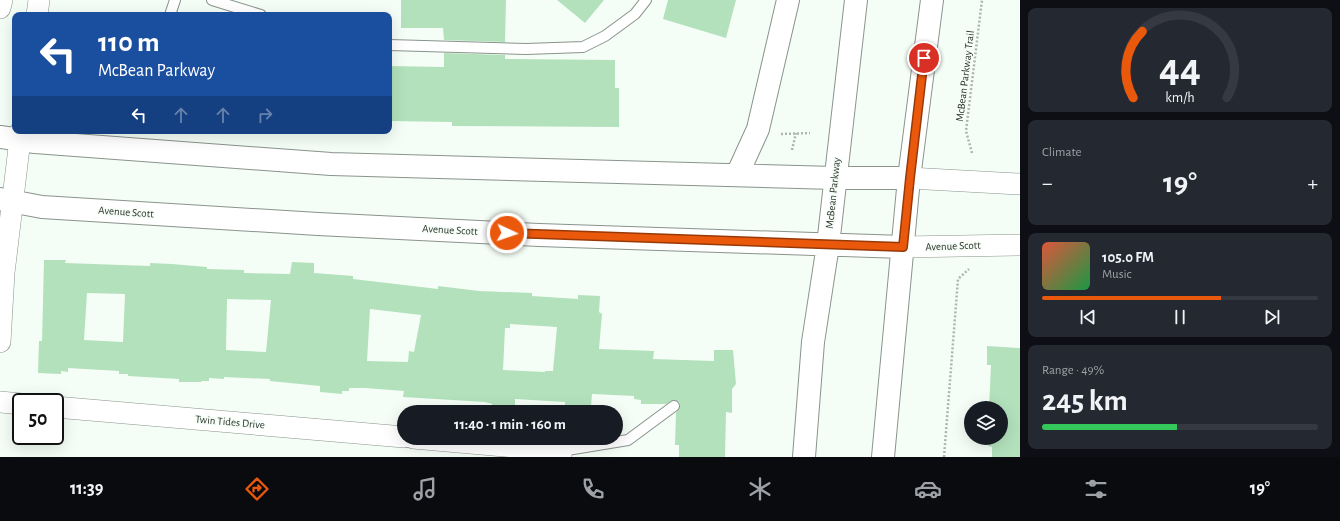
<!DOCTYPE html>
<meta charset="utf-8">
<style>
:root{--surface:#171b24;--page:#242831;--text:#f1f3f6;--muted:#9ea1a6;--line:#363941;--accent:#ea580c}
body{margin:0;font-family:"Alegreya Sans",sans-serif;background:var(--page);color:var(--text);height:100vh;display:flex;flex-direction:column;font-size:15px;white-space:nowrap}
*{box-sizing:border-box;margin:0}
p{font-size:13px;color:var(--muted)}
.icon{flex:none;width:22px;height:22px;fill:none;stroke:currentColor;stroke-width:2;stroke-linecap:round;stroke-linejoin:round}
.map{position:relative;flex:1;overflow:hidden}
.side{display:flex;flex-direction:column;gap:8px;padding:8px;background:#0d0f14;width:320px}
.side>*{flex:none}
.banner{position:absolute;left:12px;top:12px;width:380px;height:122px;border-radius:8px;box-shadow:0 4px 16px #0002;background:#1a4fa0;color:#fff;overflow:hidden}
.tools{position:absolute;left:964px;top:401px;display:grid;gap:8px}
.tools a{display:grid;place-items:center;width:44px;height:44px;border-radius:50%;background:var(--surface);box-shadow:0 4px 16px #0002;font-size:20px}
.speed{position:absolute;left:12px;top:393px;display:flex;gap:8px;font-size:20px;font-weight:700;text-align:center}
.speed>*{display:grid;place-content:center;width:52px;height:52px;border-radius:50%;background:var(--surface);box-shadow:0 4px 16px #0002;line-height:1}
.speed .limit{border:2px solid #111;border-radius:6px;background:#fff;color:#111}
.pin{position:absolute;display:grid;place-items:center;width:34px;height:34px;color:#fff;margin:-17px;border:2px solid #fff;border-radius:50%;box-shadow:0 1px 4px #0007}
.me{position:absolute;width:44px;margin:-22px;rotate:93deg;stroke-linejoin:round;filter:drop-shadow(0 0 3px #0008)}
.turn{display:flex;align-items:center;gap:14px;height:84px;padding:0 20px;font-size:18px}
.turn .icon{width:52px;height:52px;stroke-width:2.5}
.turn b{display:block;font-size:28px;line-height:34px}
.lanes{display:flex;align-items:center;height:38px;padding:0 20px;background:#0003;justify-content:center;gap:20px;direction:ltr}
.lanes .off{opacity:.35}
.big{font-size:30px;font-weight:600;line-height:1.1}
.side .card{flex:1;display:flex;flex-direction:column;justify-content:center;gap:6px;min-width:0;padding:0 14px;border-radius:8px;background:var(--page)}
.side .dial{align-items:center;gap:0}
.dial svg{height:104px;overflow:visible;fill:none;stroke:var(--line);stroke-width:7;stroke-linecap:round;text-anchor:middle}
.dial text{fill:var(--text);stroke:none}
.song{display:flex;align-items:center;gap:12px}
.cover{width:48px;height:48px;border-radius:6px;background:linear-gradient(135deg,hsl(10 70% 55%),hsl(140 70% 35%))}
.played{height:4px;border-radius:2px;background:linear-gradient(90deg,var(--accent) 65%,var(--line) 65%)}
.keys{display:flex;justify-content:space-around;direction:ltr}
.heat{display:flex;justify-content:space-between;align-items:center;font-size:22px;direction:ltr}
.charge{height:6px;border-radius:3px;background:linear-gradient(90deg,#34c759 49%,var(--line) 0)}
.trip{position:absolute;left:397px;top:405px;width:226px;height:40px;border-radius:20px;background:var(--surface);box-shadow:0 4px 16px #0002;font-weight:600;line-height:40px;text-align:center}
.tabs{display:flex;height:64px;justify-content:space-around;align-items:center;background:#090b0e;color:var(--muted)}
.tabs .icon{width:28px;height:28px}
.tabs .selected{color:var(--accent)}
.tabs b{font-size:18px;color:var(--text)}
main{display:flex;flex:1;min-height:0}
.map>svg:first-child{display:block}
.building{fill:#b3e1bc;fill-rule:evenodd}
.lines{fill:none;stroke-linecap:round;stroke-linejoin:round}
.lane-casing{stroke:#8a938c;stroke-width:12}
.street-casing{stroke:#8a938c;stroke-width:22}
.secondary-casing{stroke:#8a938c;stroke-width:24}
.path{stroke:#adb5af;stroke-width:2.5;stroke-dasharray:2 2;stroke-linecap:butt}
.lane{stroke:#fff;stroke-width:10}
.street{stroke:#fff;stroke-width:21}
.secondary{stroke:#fff;stroke-width:22}
.route-casing{stroke:#983908;stroke-width:10}
.route{stroke:#ea580c;stroke-width:7}
.labels{text-anchor:middle;dominant-baseline:central;stroke-width:3;stroke-linejoin:round;paint-order:stroke}
.street-label{font-size:11px;fill:#2e322f;stroke:#f4fef6}
</style>
<main>
<div class="map">
<svg width="1020" height="457" viewBox="0 0 1020 457">
<rect width="100%" height="100%" fill="#f4fef6"/>
<path class="building" d="M401,0H506L505,42L444,40L443,28H401Z
M557,0H604L585,23Z
M668,0H736L726,38L663,19Z
M444,53L505,55V59L615,60V88H619V127L452,126V122L389,121V66L444,67Z
M44,260H66L65,263L150,266V263L172,264L207,267V269L244,270V273L290,274L292,262L314,263V273L353,276V279L438,289V286L479,291L532,293V296L578,299V295L600,296L599,312L602,314L599,349L654,351L653,359L714,361V350H733L736,384L732,389V413L726,412L725,457H679V445H675L676,413L680,406L679,402L674,400L666,404H641V400L634,399V396L592,394L591,406L565,405V402L515,399V407L492,406V404L485,402L403,397L404,391L365,388H349V391H342V394L320,392V386L270,381V379L224,377V379L209,378V381H202L201,382H179V379L128,376V374H119V371L68,368V372L61,371V374L38,373L39,341H42ZM87,293L125,294L123,342L84,340ZM227,299L271,300L266,352L226,350ZM370,309L421,315L414,352L409,351L408,362L367,361ZM510,324L557,327L553,371H545V372L503,370L505,328H510Z
M987,346L1020,348V457H992V447L988,446V438H1001V408H989L991,365H987Z"/>
<g class="lines">
<g class="lane-casing">
<path id="lane" d="M212,0L261,15
M170,15L175,0
M389,45L526,49L583,47L605,36L635,14L646,0
M561,451L628,440L674,406"/>
</g>
<g class="street-casing">
<path id="street" d="M0,8L2,0
M37,15L39,0
M909,178L1020,184
M903,247L1020,245
M0,342L4,273L21,131
M0,402L21,404
M55,407L404,437
M413,438L561,451V457"/>
</g>
<g class="secondary-casing">
<path id="secondary" d="M0,137L35,142L331,164L834,178H909
M737,175L758,129L788,0
M0,199L42,207L318,224L539,235L903,247
M804,457L813,342L828,245L856,0
M883,457L909,178L932,0"/>
</g>
<path class="path" d="M781,134L810,133
M792,150L796,133
M972,153L966,131L982,0
M944,457L958,279L969,269"/>
<use href="#lane" class="lane"/>
<use href="#street" class="street"/>
<use href="#secondary" class="secondary"/>
</g>
<g class="lines">
<g class="route-casing">
<path id="route" d="M507,233L903,247L910,178L924,58"/>
</g>
<use href="#route" class="route"/>
</g>
<g class="labels">
<g class="street-label">
<text transform="translate(965 76) rotate(-83)">McBean Parkway Trail</text>
<text transform="translate(833 193) rotate(-84)">McBean Parkway</text>
<text transform="translate(126 212) rotate(4)">Avenue Scott</text>
<text transform="translate(450 230) rotate(3)">Avenue Scott</text>
<text transform="translate(953 246) rotate(-2)">Avenue Scott</text>
<text transform="translate(230 422) rotate(5)">Twin Tides Drive</text>
</g>
</g>
</svg>
<div class="tools">
<a><svg class="icon" aria-label="layers" viewBox="0 0 24 24"><path d="M12 4l9 5-9 5-9-5zM3 14l9 5 9-5"/></svg></a>
</div>
<div class="speed"><div class="limit">50</div></div>
<div class="pin" style="left:924px;top:58px;background:#d93025"><svg class="icon" aria-label="arrive" viewBox="0 0 24 24"><path d="M6 21V4h12l-3 4 3 4H6"/></svg></div>
<svg class="me" style="left:507px;top:233px" viewBox="-20 -20 40 40"><circle r="17" fill="#ea580c" stroke="#fff" stroke-width="3"/><path d="M0-11L8 9 0 5-8 9z" fill="#fff"/></svg>
<div class="trip">11:40 · 1 min · 160 m</div>
<div class="banner">
<div class="turn"><svg class="icon" aria-label="left" viewBox="0 0 24 24"><path d="M17 20v-9H6M10 6l-5 5 5 5"/></svg><div><b>110 m</b>McBean Parkway</div></div>
<div class="lanes"><svg class="icon" aria-label="left" viewBox="0 0 24 24"><path d="M17 20v-9H6M10 6l-5 5 5 5"/></svg><svg class="icon off" aria-label="ahead" viewBox="0 0 24 24"><path d="M12 20V5M6 11l6-6 6 6"/></svg><svg class="icon off" aria-label="ahead" viewBox="0 0 24 24"><path d="M12 20V5M6 11l6-6 6 6"/></svg><svg class="icon off" aria-label="right" viewBox="0 0 24 24"><path d="M7 20v-9h11M14 6l5 5-5 5"/></svg></div>
</div>
</div>
<section class="side">
<div class="card dial"><svg viewBox="0 0 100 80">
<path d="M14 69A42 42 0 1 1 86 69"/>
<path d="M14 69A42 42 0 0 1 21 18" stroke="#ea580c"/>
<text x="50" y="56" font-size="32" font-weight="700">44</text>
<text x="50" y="72" font-size="11">km/h</text>
</svg></div>
<div class="card"><p>Climate</p>
<div class="heat"><a>−</a><b class="big">19°</b><a>+</a></div>
</div>
<div class="card">
<div class="song"><i class="cover"></i><div><b>105.0 FM</b><p>Music</p></div></div>
<div class="played"></div>
<div class="keys"><svg class="icon" aria-label="previous" viewBox="0 0 24 24"><path d="M18 5L8 12l10 7zM5 5v14"/></svg><svg class="icon" aria-label="pause" viewBox="0 0 24 24"><path d="M8 5v14M16 5v14"/></svg><svg class="icon" aria-label="next" viewBox="0 0 24 24"><path d="M6 5l10 7-10 7zM19 5v14"/></svg></div>
</div>
<div class="card"><p>Range · 49%</p><b class="big">245 km</b><div class="charge"></div></div>
</section>
</main>
<nav class="tabs">
<b>11:39</b>
<svg class="icon selected" aria-label="directions" viewBox="0 0 24 24"><path d="M12 3l9 9-9 9-9-9zM9 14v-3h6M13 9l2 2-2 2"/></svg>
<svg class="icon" aria-label="music" viewBox="0 0 24 24"><path d="M9 18V5l10-2v13"/><circle cx="6" cy="18" r="3"/><circle cx="16" cy="16" r="3"/></svg>
<svg class="icon" aria-label="phone" viewBox="0 0 24 24"><path d="M5 4h4l2 5-3 2q2 4 5 5l2-3 5 2v4C11 20 4 13 5 4z"/></svg>
<svg class="icon" aria-label="climate" viewBox="0 0 24 24"><path d="M12 3v18M4 7l16 10M4 17L20 7"/></svg>
<svg class="icon" aria-label="car" viewBox="0 0 24 24"><path d="M5 17H2v-5l4-1 3-4h7l3 4 3 1v5h-3M9 17h6M6 11h13"/><circle cx="7" cy="17" r="2"/><circle cx="17" cy="17" r="2"/></svg>
<svg class="icon" aria-label="filters" viewBox="0 0 24 24"><path d="M4 7h16M4 17h16"/><circle cx="9" cy="7" r="2"/><circle cx="15" cy="17" r="2"/></svg>
<b>19°</b>
</nav>
